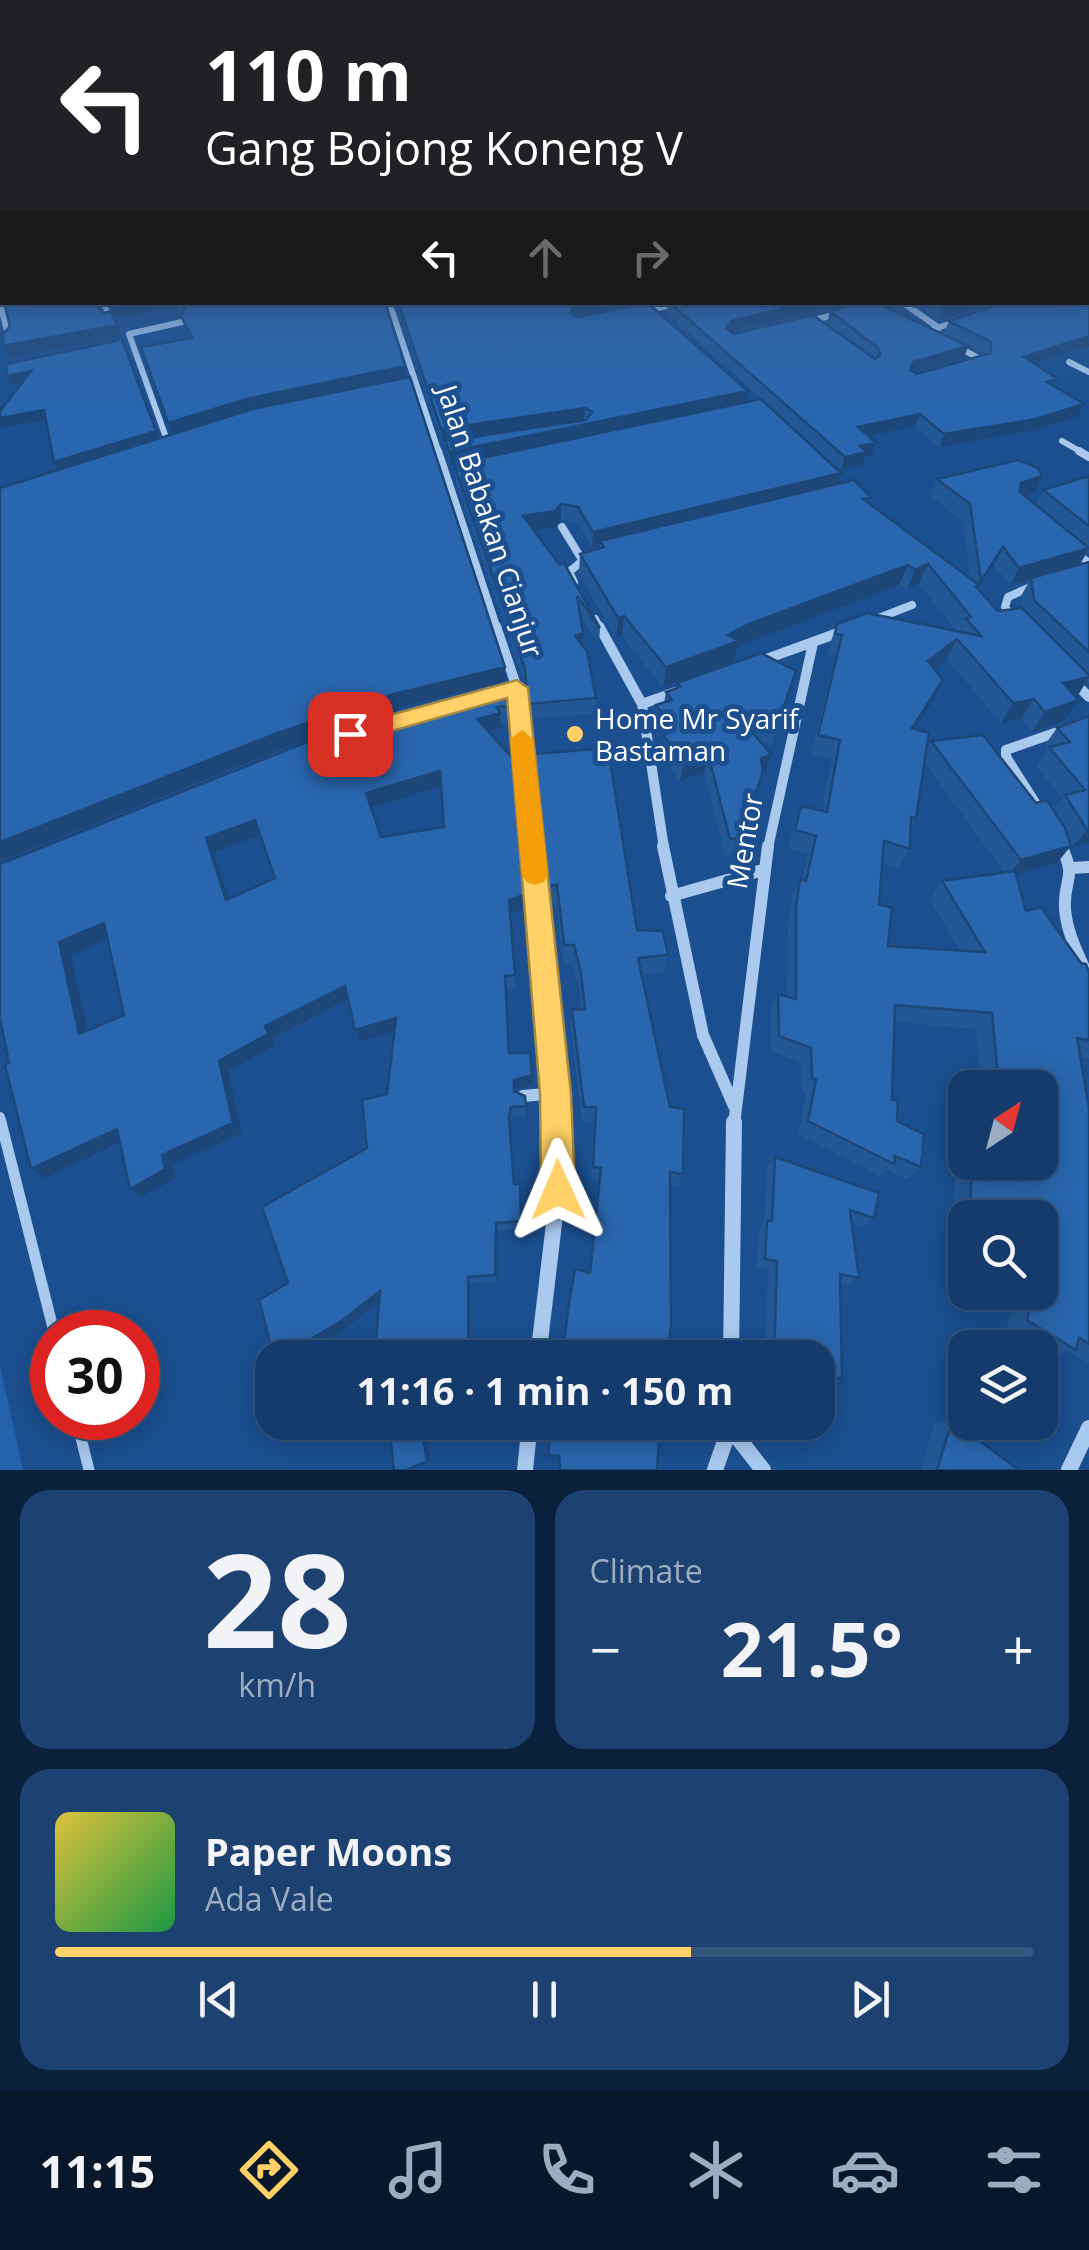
<!DOCTYPE html>
<meta charset="utf-8">
<style>
:root{--surface:#143b6b;--page:#1d4271;--text:#f1f3f6;--muted:#9dadc1;--line:#33557e;--accent:#ffd166}
body{margin:0;font-family:"Open Sans",sans-serif;background:var(--page);color:var(--text);height:100vh;display:flex;flex-direction:column;font-size:38px;white-space:nowrap}
*{box-sizing:border-box;margin:0}
p{font-size:32px;color:var(--muted)}
.icon{flex:none;width:55px;height:55px;fill:none;stroke:currentColor;stroke-width:2;stroke-linecap:round;stroke-linejoin:round}
.map{position:relative;height:1470px;overflow:hidden}
.sheet{display:flex;flex-direction:column;gap:20px;padding:20px;background:#0b203b;flex:1}
.sheet>*{flex:none}
.banner{position:absolute;left:0px;top:0px;width:1090px;height:305px;box-shadow:0 5px 25px #0003,0 0 0 2px var(--line);background:#202124;color:#fff;overflow:hidden}
.needle{width:65px;rotate:36deg}
.tools{position:absolute;left:948px;top:1070px;display:grid;gap:20px}
.tools a{display:grid;place-items:center;width:110px;height:110px;border-radius:20px;background:var(--surface);box-shadow:0 5px 25px #0003,0 0 0 2px var(--line);font-size:50px}
.speed{position:absolute;left:30px;top:1310px;display:flex;gap:20px;font-size:50px;font-weight:700;text-align:center}
.speed>*{display:grid;place-content:center;width:130px;height:130px;border-radius:50%;background:var(--surface);box-shadow:0 5px 25px #0003,0 0 0 2px var(--line);line-height:1}
.speed .limit{border:15px solid #d22;background:#fff;color:#111}
.pin{position:absolute;display:grid;place-items:center;width:85px;height:85px;color:#fff;margin:-42px;border-radius:20px;box-shadow:0 5px 15px #0006}
.me{position:absolute;width:110px;margin:-55px;rotate:359deg;stroke-linejoin:round;filter:drop-shadow(0 0 8px #0008)}
.turn{display:flex;align-items:center;gap:35px;height:210px;padding:0 40px;font-size:45px}
.turn .icon{width:130px;height:130px;stroke-width:2.5}
.turn b{display:block;font-size:70px;line-height:85px}
.lanes{display:flex;align-items:center;height:95px;padding:0 40px;background:#0003;justify-content:center;gap:50px;direction:ltr}
.lanes .off{opacity:.35}
.big{font-size:75px;font-weight:700;line-height:1.1}
.sheet .tile{flex:1;display:flex;flex-direction:column;justify-content:center;gap:15px;min-width:0;padding:0 35px;border-radius:30px;background:var(--page)}
.sheet .dial{align-items:center;gap:0}
.dial b{font-size:130px;line-height:1}
.song{display:flex;align-items:center;gap:30px}
.cover{width:120px;height:120px;border-radius:15px;background:linear-gradient(135deg,hsl(50 70% 55%),hsl(140 70% 35%))}
.played{height:10px;border-radius:5px;background:linear-gradient(90deg,var(--accent) 65%,var(--line) 65%)}
.keys{display:flex;justify-content:space-around;direction:ltr}
.heat{display:flex;justify-content:space-between;align-items:center;font-size:55px;direction:ltr}
.sheet .tiles{flex:1;display:grid;gap:20px;grid-template-columns:1fr 1fr}
.tile:last-child{grid-column:span 2}
.trip{position:absolute;left:255px;top:1340px;width:580px;height:100px;border-radius:30px;background:var(--surface);box-shadow:0 5px 25px #0003,0 0 0 2px var(--line);font-weight:700;line-height:100px;text-align:center}
.menu{display:flex;height:160px;justify-content:space-around;align-items:center;background:#08182b;color:var(--muted)}
.menu .icon{width:70px;height:70px}
.menu .active{color:var(--accent)}
.menu b{font-size:45px;color:var(--text)}
.map>svg:first-child{display:block}
.green{fill:#2461a8}
.lines{fill:none;stroke-linecap:round;stroke-linejoin:round}
.service-far1{stroke:#a9c9ee;stroke-width:10}
.service{stroke:#a9c9ee;stroke-width:11}
.minor-far5{stroke:#a9c9ee;stroke-width:5}
.minor-far4{stroke:#a9c9ee;stroke-width:6}
.minor-far3{stroke:#a9c9ee;stroke-width:8}
.minor-far2{stroke:#a9c9ee;stroke-width:10}
.minor-far1{stroke:#a9c9ee;stroke-width:12}
.minor{stroke:#a9c9ee;stroke-width:16}
.wall{fill:#245895;fill-rule:evenodd}
.shaded-wall{fill:#1d4779}
.building{fill:#2a66ad;stroke:#1d4779;stroke-width:2.5;fill-rule:evenodd}
.route{fill:#ffd166;stroke:#a68842;stroke-width:2.5}
.slow{fill:#f59e0b}
.poi-dot{fill:#ffd166;stroke:#1b4f8f;stroke-width:4}
.labels{text-anchor:middle;dominant-baseline:central;stroke-width:10;stroke-linejoin:round;paint-order:stroke}
.street-label{font-size:28px;fill:#fff;stroke:#1b4f8f}
.poi-label{font-size:28px;fill:#fff;stroke:#1b4f8f;text-anchor:start}
</style>
<div class="map">
<svg width="1089" height="1470" viewBox="0 0 1089 1470">
<rect width="100%" height="100%" fill="#1b4f8f"/>
<path class="green" d="M0,1365L23,1470H0Z"/>
<g class="lines">
<path class="service-far1" d="M0,1117L2,1125"/>
<path class="service" d="M1,1122L54,1332
M76,1418L89,1470"/>
<path class="minor-far5" d="M0,302L3,314
M103,302L108,314
M389,302L393,314
M901,302L918,314
M651,310L689,302"/>
<path class="minor-far4" d="M2,311L9,339
M107,311L110,318
M392,311L439,453
M915,311L939,328
M805,322L842,313
M927,331L956,322
M954,345L982,360L978,364
M1069,362L1089,372
M1062,441L1083,453
M168,443L129,334L182,322"/>
<path class="minor-far3" d="M438,451L497,629
M1079,451L1089,457
M562,527L581,558
M1072,550L1089,563
M574,582L569,572L588,556
M595,619L600,629
M871,621L912,605
M1014,621L1005,607L1008,597L1035,585"/>
<path class="minor-far2" d="M496,626L517,688L532,848
M599,626L642,704L664,848
M758,662L846,630
M1075,683L1089,697
M642,704L676,692
M1039,809L1006,757V750L1089,721
M1061,845L1063,848
M768,848L813,643"/>
<path class="minor-far1" d="M532,846L557,1125
M663,846L703,1035L734,1106
M1061,846C1078,880 1063,877 1065,909C1067,934 1079,956 1089,979
M1072,868L1089,867
M671,896L763,870
M523,1096L556,1093
M734,1125L768,846"/>
<path class="minor" d="M538,1358L558,1190L557,1122
M731,1358L734,1122
M731,1429L763,1470
M525,1470L530,1422
M715,1470L731,1424
M1069,1470L1089,1428"/>
</g>
<path class="wall" d="M1089,276V346L1035,364L1078,417L1030,431L939,447L915,426L869,437L876,443L872,456L865,457L863,464L841,470L667,313L668,302H857L731,332L734,334L860,349L827,323L830,311L968,346L964,358L914,372L917,374L986,355L944,333L949,321Z
M110,302H385L405,366L407,378L505,667L506,682L397,708L281,749L57,470L54,462L45,419L0,428V411L23,382L11,385L7,376L116,341L121,337L9,358L10,326L99,309L104,313L111,311L121,337L159,438L172,434L190,339L185,328L182,315L177,311L176,306L117,317Z
M876,302H906L903,311Z
M913,302H996L939,320Z
M638,304L575,315L746,403L841,473L837,484L869,503L970,577L963,521L931,496L937,479L1034,493L1025,496L1036,505L1043,490L1089,476V553L1087,552L1080,565L1089,562V683L1087,681L1076,697L1065,720L1032,732L1021,719L1001,723L947,659L934,669L943,680L933,701L914,729L926,750L931,741L1036,803L1053,811L1063,798L1036,766L1047,750L1044,746L1057,728L1089,716V843L1072,847L1070,844L1057,863L1016,874L1026,911L1089,1040V1059L1080,1057L1089,1108V1362H1086L1069,1352L1052,1355L1007,1326L1015,1292H1040V1218H965V1220L953,1216L956,1170L966,1162H1040V1088H981L976,1029L894,1022L892,1099L897,1121L921,1167L907,1179L886,1170L880,1176L798,1134L806,1093L802,1092V1063L771,1051L770,1010L778,994L787,997L788,925L792,897L800,879L802,880L808,855L788,848L794,825L801,806L822,811L832,760L811,754L835,655L828,654L830,644L837,624L955,630L919,584L907,590L899,585L744,644L737,648L734,661L663,687L622,636L616,638L579,574L580,554L600,549V546L592,548L578,522L561,520L555,527L534,530L600,628L599,644L581,619L583,633V646L596,698L595,714L529,719L525,685L455,479L454,464L451,465L447,454L446,441L442,442L402,319L400,307ZM994,565L1010,585L1030,580L1021,596L1022,608L998,611L978,589ZM924,762L1004,872L942,881L930,899L960,951L888,946L879,904L882,863L899,867L910,849L911,827L916,818Z
M796,671L772,745L760,742L765,772L762,774L749,814L753,835L747,852L725,856L704,772L680,781L660,753L663,738L654,723L656,705L664,703L666,692L676,689L677,683Z
M509,684L511,721L501,722V728L488,732L528,908L510,913L516,988L506,989L510,1053L532,1085L514,1091L525,1096L526,1116L512,1117L510,1127L514,1184H520L522,1228L498,1231L497,1281L470,1283L471,1351L511,1350L512,1358L382,1344L376,1340L379,1302L350,1325L294,1358H274L288,1283L367,1148L387,1094L394,1032L360,1041L355,1030L348,999L273,1038L276,1045L228,1071L242,1133L173,1164L176,1178L142,1197L130,1189L120,1143L46,1178L9,1063L0,864ZM441,786L444,827L381,837L371,808ZM260,835L275,878L229,899L214,852ZM107,939L124,1015L88,1030L71,955Z
M534,754L637,930L668,955L663,973L642,975L683,1174L678,1186L670,1185L589,1273L599,1181L591,1179L593,1122L582,1121L571,1027L572,1010L581,1009L580,991L573,964L563,963L556,905L547,906L534,775Z
M775,1157L874,1218L862,1227L852,1223L859,1278L848,1285L840,1283L842,1379L830,1382L818,1379V1358H765L768,1269L757,1267L759,1229L764,1223L767,1167Z
M952,1421L1019,1470H920L935,1423Z"/>
<path class="shaded-wall" d="M128,302H175L176,306L117,317L112,305Z
M396,302H418L397,306Z
M582,302H639L574,316L570,313L574,304Z
M810,302H857L729,332L726,328L731,321Z
M962,302H996L939,320L943,308Z
M117,325L121,337L9,358L3,346Z
M1089,336V346L1019,369L1024,357Z
M968,346L964,358L909,374L913,362Z
M405,366L407,378L173,435L168,423L250,398Z
M31,371L35,380L11,385L7,376Z
M748,391L746,403L451,465L449,452Z
M1084,404L1078,417L1030,431L939,447L944,434Z
M585,408L584,421L442,442L441,429Z
M44,410L48,419L0,428V418Z
M920,414L915,426L854,440L858,427Z
M156,431L159,439L58,471L54,462Z
M876,443L872,456L865,457L863,464L841,470L845,457L860,446Z
M841,473L836,489L600,541V546L592,548L593,532Z
M1042,476L1034,493L1013,500L1021,483Z
M561,504V520L555,527L524,532L523,516Z
M1003,547L994,565L972,598L981,581Z
M1089,548L1079,565L1010,585L1019,568Z
M928,564L919,584L907,590L915,570Z
M908,565L899,585L744,644L737,648L734,661L663,687L666,667L749,624Z
M624,616L622,636L616,638L618,618Z
M583,633V649L575,636Z
M957,639L947,659L919,681L928,661Z
M505,667L506,682L397,708L281,749L0,861V842L275,734L394,694Z
M1089,677L1077,697L1063,683Z
M943,680L933,701L902,748L912,728Z
M1034,699L1021,719L1001,723L1013,703Z
M1079,700L1065,720L1032,732L1045,712Z
M500,713L501,728L479,734L477,719Z
M708,754L704,772L680,781L684,763Z
M771,754L765,772L762,774L761,759Z
M440,771L442,786L370,808L366,793Z
M255,820L261,835L214,852L234,913L226,900L206,838Z
M1089,829V843L1072,847L1087,830Z
M1071,846L1057,863L1007,877L1021,860Z
M527,894L528,908L510,913L509,900Z
M104,923L114,936L71,955L91,1045L79,1034L59,942Z
M345,986L350,998L273,1038L276,1045L228,1071L242,1133L173,1164L176,1178L142,1197L130,1189L162,1155L219,1061L265,1026Z
M396,1018L400,1030L360,1041L355,1030Z
M532,1075V1085L514,1091V1101V1080Z
M117,1129L129,1138L46,1178L31,1169Z
M496,1223L498,1231L497,1281L495,1275Z
M468,1277L470,1283L471,1355L468,1351Z
M380,1291L385,1297L350,1325L294,1358H279Z
M420,1422H424L431,1461L411,1470H406Z"/>
<path class="building" d="M1088,201H1089V226L1088,227Z
M0,210H2V298L0,288Z
M1088,275L1089,276V336L1024,357L1058,379L1047,382L1084,404L1036,419L944,434L920,414L858,427L876,443L860,446L867,452L845,457L669,302H810L731,321L726,328L734,334L813,315L875,359L880,355L878,348L830,311L865,302H875L968,346L913,362L910,370L917,374L991,353V342L949,321L1006,302H1088Z
M4,302H97L99,309L104,313L111,311L117,325L3,346V334L10,326Z
M178,302H385L405,366L250,398L168,423L141,347L192,338L181,316L185,308Z
M426,302H582L574,304L570,313L578,317L648,303L748,391L449,452L446,441L586,420L592,412L585,408L441,429L400,307Z
M934,302H962L943,308Z
M121,337L156,431L54,462L44,410L0,418V411L31,371L7,376L6,364L116,341Z
M410,377L505,667L394,694L275,734L0,842V488L253,409Z
M761,399L841,473L593,532L578,507L561,504L555,511L523,516L559,564L564,563L600,628L577,596L583,633L575,636L587,651L596,698L528,704L525,669L454,464Z
M1018,460L1038,468L1042,476L1021,483L1020,492L1089,548L1019,568L1003,547L981,581L970,504L937,479Z
M1089,476V526L1043,490Z
M854,480L871,497L863,499L978,584L976,587L998,611L1022,608L1089,675V677L1063,683L1079,700L1045,712L1034,699L1013,703L957,639L928,661L943,680L912,728L929,733L916,818L911,817L910,849L884,841L879,904L892,908L888,946L985,952L942,881L1015,871L1026,911L1041,907L1081,963L1086,964L1089,972V1040L1077,1038L1089,1108V1344L1079,1338L1076,1350L1027,1320L1034,1292H1040V1267L1049,1231L1040,1228V1218H1006L970,1206L972,1162H986L995,1166V1162H1040V1088H999L992,1013L895,1005L892,1099L898,1101L897,1121L924,1134L921,1167L895,1156L894,1164L808,1121L816,1079L812,1078L811,1048L779,1036L778,994L796,999V907L800,879L806,881L816,836L795,830L801,806L827,812L840,740L818,735L842,635L835,633L837,624L867,613L981,636L966,618L971,617L928,564L915,570L908,565L749,624L728,635L739,641L666,667L624,616L618,618L580,554L604,547L600,541Z
M1089,562V652L1034,600L1031,578Z
M761,653L796,671L777,727L740,718L771,754L761,759L763,771L749,813L753,835L730,839L708,754L684,763L663,735L673,731L656,705L672,700L666,692L680,687L677,683Z
M509,684L511,706L497,707L500,713L477,719L516,762L527,894L509,900L515,975L505,976L509,1053H530L532,1075L514,1080V1091L525,1096L526,1106L511,1107L509,1118L514,1184H520L521,1221L496,1223L495,1275L468,1277V1351L510,1346L511,1358H387V1339L376,1340L380,1291L343,1320L279,1358H274L259,1300L288,1283L262,1207L367,1148L362,1100L387,1094L396,1018L355,1030L345,986L265,1026L268,1034L219,1061L233,1123L162,1155L165,1169L130,1189L117,1129L31,1169L5,1065L9,1063L0,1018V864L340,729ZM440,771L444,827L381,837L366,793ZM255,820L275,878L226,900L206,838ZM104,923L124,1015L79,1034L59,942Z
M1089,716V829L1087,830L1065,795L1085,790L1049,747L1070,742L1057,728Z
M983,735L1036,803L1047,800L1065,828L1071,846L1021,860L931,741Z
M608,748L637,930L663,931L668,955L638,958L670,1107L684,1109L683,1174L670,1172L671,1324L668,1358H562L569,1303L575,1269L590,1273L601,1168L593,1167L596,1107H584L572,1010L585,1009L581,973L574,945H564L557,885L548,886L534,754Z
M775,1157L879,1193L874,1218L850,1210L859,1278L840,1274L842,1379L818,1373V1358H774L777,1261L765,1259L767,1220L772,1221Z
M952,1421L1019,1470H937Z
M389,1422H420L427,1461L406,1470H394Z
M553,1422H660L657,1470H560L559,1456L548,1455Z"/>
<linearGradient id="sky" x2="0" y2="1"><stop stop-color="#0f2b4f"/><stop offset="0.49" stop-color="#39639b"/><stop offset="1" stop-color="#39639b" stop-opacity="0"/></linearGradient>
<rect width="1089" height="407" fill="url(#sky)"/>
<path class="route" d="M517,680L528,688L571,1094L575,1190L570,1202L558,1207L546,1202L541,1190L540,1094L507,698L350,743L338,734L350,726Z"/>
<path class="slow" d="M522,730L533,739L548,874L544,882L535,885L526,882L522,874L510,739Z"/>
<circle class="poi-dot" cx="575" cy="734" r="10"/>
<g class="labels">
<g class="street-label">
<text transform="translate(491 521) rotate(72)">Jalan Babakan Cianjur</text>
<text transform="translate(744 841) rotate(-80)">Mentor</text>
</g>
<g class="poi-label">
<text x="595" y="718">Home Mr Syarif<tspan x="595" dy="32">Bastaman</tspan></text>
</g>
</g>
</svg>
<div class="tools">
<a><svg class="needle" viewBox="-14 -14 28 28"><path d="M0-13l5 13h-10z" fill="#e53935"/><path d="M0 13l5-13h-10z" fill="#9dadc1"/></svg></a>
<a><svg class="icon" aria-label="search" viewBox="0 0 24 24"><circle cx="10" cy="10" r="6"/><path d="M15 15l6 6"/></svg></a>
<a><svg class="icon" aria-label="layers" viewBox="0 0 24 24"><path d="M12 4l9 5-9 5-9-5zM3 14l9 5 9-5"/></svg></a>
</div>
<div class="speed"><div class="limit">30</div></div>
<div class="pin" style="left:350px;top:734px;background:#d93025"><svg class="icon" aria-label="arrive" viewBox="0 0 24 24"><path d="M6 21V4h12l-3 4 3 4H6"/></svg></div>
<svg class="me" style="left:558px;top:1190px" viewBox="-20 -20 40 40"><path d="M0-17L14 15 0 8-14 15z" fill="#ffd166" stroke="#fff" stroke-width="4"/></svg>
<div class="trip">11:16 · 1 min · 150 m</div>
<div class="banner">
<div class="turn"><svg class="icon" aria-label="left" viewBox="0 0 24 24"><path d="M17 20v-9H6M10 6l-5 5 5 5"/></svg><div><b>110 m</b>Gang Bojong Koneng V</div></div>
<div class="lanes"><svg class="icon" aria-label="left" viewBox="0 0 24 24"><path d="M17 20v-9H6M10 6l-5 5 5 5"/></svg><svg class="icon off" aria-label="ahead" viewBox="0 0 24 24"><path d="M12 20V5M6 11l6-6 6 6"/></svg><svg class="icon off" aria-label="right" viewBox="0 0 24 24"><path d="M7 20v-9h11M14 6l5 5-5 5"/></svg></div>
</div>
</div>
<section class="sheet">
<div class="tiles">
<div class="tile dial"><b>28</b><p>km/h</p></div>
<div class="tile"><p>Climate</p>
<div class="heat"><a>−</a><b class="big">21.5°</b><a>+</a></div>
</div>
<div class="tile">
<div class="song"><i class="cover"></i><div><b>Paper Moons</b><p>Ada Vale</p></div></div>
<div class="played"></div>
<div class="keys"><svg class="icon" aria-label="previous" viewBox="0 0 24 24"><path d="M18 5L8 12l10 7zM5 5v14"/></svg><svg class="icon" aria-label="pause" viewBox="0 0 24 24"><path d="M8 5v14M16 5v14"/></svg><svg class="icon" aria-label="next" viewBox="0 0 24 24"><path d="M6 5l10 7-10 7zM19 5v14"/></svg></div>
</div>
</div>
</section>
<nav class="menu">
<b>11:15</b>
<svg class="icon active" aria-label="directions" viewBox="0 0 24 24"><path d="M12 3l9 9-9 9-9-9zM9 14v-3h6M13 9l2 2-2 2"/></svg>
<svg class="icon" aria-label="music" viewBox="0 0 24 24"><path d="M9 18V5l10-2v13"/><circle cx="6" cy="18" r="3"/><circle cx="16" cy="16" r="3"/></svg>
<svg class="icon" aria-label="phone" viewBox="0 0 24 24"><path d="M5 4h4l2 5-3 2q2 4 5 5l2-3 5 2v4C11 20 4 13 5 4z"/></svg>
<svg class="icon" aria-label="climate" viewBox="0 0 24 24"><path d="M12 3v18M4 7l16 10M4 17L20 7"/></svg>
<svg class="icon" aria-label="car" viewBox="0 0 24 24"><path d="M5 17H2v-5l4-1 3-4h7l3 4 3 1v5h-3M9 17h6M6 11h13"/><circle cx="7" cy="17" r="2"/><circle cx="17" cy="17" r="2"/></svg>
<svg class="icon" aria-label="filters" viewBox="0 0 24 24"><path d="M4 7h16M4 17h16"/><circle cx="9" cy="7" r="2"/><circle cx="15" cy="17" r="2"/></svg>
</nav>
